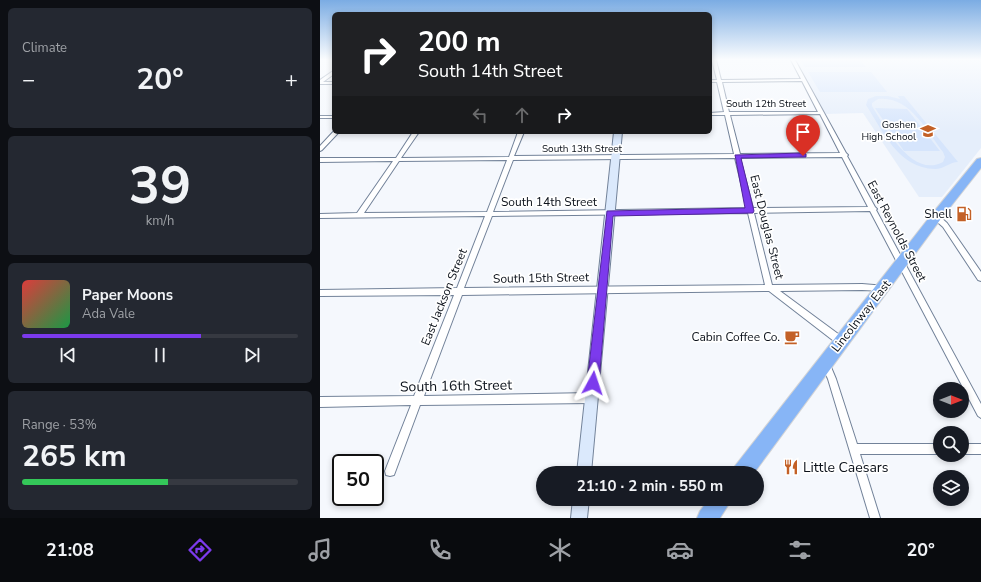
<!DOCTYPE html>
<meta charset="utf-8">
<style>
:root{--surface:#171b24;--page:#242831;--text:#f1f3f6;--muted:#9ea1a6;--line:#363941;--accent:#7c3aed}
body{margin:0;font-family:"Nunito Sans",sans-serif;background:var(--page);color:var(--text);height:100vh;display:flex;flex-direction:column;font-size:15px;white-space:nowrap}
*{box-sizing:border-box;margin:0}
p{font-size:13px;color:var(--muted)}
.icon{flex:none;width:22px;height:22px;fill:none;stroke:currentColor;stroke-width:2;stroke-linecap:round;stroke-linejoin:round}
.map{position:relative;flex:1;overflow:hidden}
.side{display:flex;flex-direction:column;gap:8px;padding:8px;background:#0d0f14;width:320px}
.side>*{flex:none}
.top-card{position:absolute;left:12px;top:12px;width:380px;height:122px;border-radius:6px;box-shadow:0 2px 6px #0003;background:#202124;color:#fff;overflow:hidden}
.needle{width:26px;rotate:90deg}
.buttons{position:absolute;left:613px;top:382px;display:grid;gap:8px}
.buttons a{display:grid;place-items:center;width:36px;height:36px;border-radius:50%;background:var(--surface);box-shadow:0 2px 6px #0003;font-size:20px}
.speed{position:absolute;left:12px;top:454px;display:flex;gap:8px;font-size:20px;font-weight:700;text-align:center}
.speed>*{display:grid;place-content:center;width:52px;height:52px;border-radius:50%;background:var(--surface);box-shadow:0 2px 6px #0003;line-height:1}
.speed .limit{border:2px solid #111;border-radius:6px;background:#fff;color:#111}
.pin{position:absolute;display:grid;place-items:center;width:34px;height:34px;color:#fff;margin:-41px -17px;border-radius:50% 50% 50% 0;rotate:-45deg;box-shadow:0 0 4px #0007}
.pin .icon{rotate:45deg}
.me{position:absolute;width:44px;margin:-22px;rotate:5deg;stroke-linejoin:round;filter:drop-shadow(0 0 3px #0008)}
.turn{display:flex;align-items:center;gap:14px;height:84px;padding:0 20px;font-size:18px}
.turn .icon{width:52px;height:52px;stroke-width:2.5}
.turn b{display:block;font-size:28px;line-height:34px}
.lanes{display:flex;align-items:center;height:38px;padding:0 20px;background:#0003;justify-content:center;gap:20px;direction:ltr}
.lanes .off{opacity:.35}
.big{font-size:30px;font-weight:700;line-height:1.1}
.side .card{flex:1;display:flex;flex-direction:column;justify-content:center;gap:6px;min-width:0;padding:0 14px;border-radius:6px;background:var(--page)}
.side .dial{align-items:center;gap:0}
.dial b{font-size:52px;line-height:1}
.song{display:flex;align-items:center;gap:12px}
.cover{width:48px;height:48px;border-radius:6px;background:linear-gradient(135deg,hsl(0 70% 55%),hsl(140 70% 35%))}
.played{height:4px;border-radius:2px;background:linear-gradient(90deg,var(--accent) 65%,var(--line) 65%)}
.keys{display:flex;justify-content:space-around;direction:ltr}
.heat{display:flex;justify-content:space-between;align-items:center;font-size:22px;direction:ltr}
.charge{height:6px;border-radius:3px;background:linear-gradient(90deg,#34c759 53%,var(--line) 0)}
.trip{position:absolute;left:216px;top:466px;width:228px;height:40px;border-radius:20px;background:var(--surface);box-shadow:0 2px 6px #0003;font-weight:700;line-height:40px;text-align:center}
.dock{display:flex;height:64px;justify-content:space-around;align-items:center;background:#090b0e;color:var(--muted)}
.dock .icon{width:28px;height:28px}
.dock .selected{color:var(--accent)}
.dock b{font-size:18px;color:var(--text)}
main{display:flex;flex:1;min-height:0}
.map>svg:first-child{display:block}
.built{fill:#e5eefb}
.green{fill:#d6e5fc;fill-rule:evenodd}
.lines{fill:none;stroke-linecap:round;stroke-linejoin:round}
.street-casing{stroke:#728299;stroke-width:2}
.secondary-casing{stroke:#728299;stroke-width:2}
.highway-casing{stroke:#d3d4d6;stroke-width:2}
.street{fill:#fff;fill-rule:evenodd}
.secondary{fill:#dbe9fc;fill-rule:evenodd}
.highway{fill:#87b5f6;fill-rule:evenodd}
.route{fill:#7c3aed;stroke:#51269a}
.labels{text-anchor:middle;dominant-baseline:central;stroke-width:3.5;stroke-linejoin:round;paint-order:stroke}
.far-street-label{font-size:10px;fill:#0b111a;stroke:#fff}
.far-poi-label{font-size:10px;fill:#0b111a;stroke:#fff;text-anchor:end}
.street-label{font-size:12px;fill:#0b111a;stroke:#fff}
.poi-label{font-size:12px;fill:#0b111a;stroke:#fff;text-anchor:end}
.near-street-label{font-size:14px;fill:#0b111a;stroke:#fff}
.near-poi-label{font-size:14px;fill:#0b111a;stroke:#fff;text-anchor:start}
</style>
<main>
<section class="side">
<div class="card"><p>Climate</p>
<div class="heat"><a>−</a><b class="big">20°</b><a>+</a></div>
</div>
<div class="card dial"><b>39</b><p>km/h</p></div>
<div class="card">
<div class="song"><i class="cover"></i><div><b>Paper Moons</b><p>Ada Vale</p></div></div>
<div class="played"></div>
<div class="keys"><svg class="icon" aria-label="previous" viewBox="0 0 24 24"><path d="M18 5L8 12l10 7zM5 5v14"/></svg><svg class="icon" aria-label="pause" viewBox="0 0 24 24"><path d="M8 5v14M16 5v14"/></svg><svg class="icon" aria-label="next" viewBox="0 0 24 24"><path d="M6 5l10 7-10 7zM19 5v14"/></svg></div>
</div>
<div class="card"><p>Range · 53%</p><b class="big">265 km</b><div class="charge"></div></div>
</section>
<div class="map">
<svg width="661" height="518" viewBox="0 0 661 518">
<rect width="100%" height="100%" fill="#f5f8fd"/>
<path class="built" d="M475,60H661V148L622,197H599L543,113L505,114Z"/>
<path class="green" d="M481,60H540L546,67H485Z
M488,72H551L567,92H500Z
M556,96H568L580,99L578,96H584L638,162C630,162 624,169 615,169C578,168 563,131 546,105L548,99ZM558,99C589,95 607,131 623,152L625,157L623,162C592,179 565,127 552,106V103Z
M555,108L587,109L620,151H584Z"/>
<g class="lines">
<g class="street-casing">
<path id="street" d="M392,60H396L401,80L481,79L471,60H475L526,153L528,155L527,156L555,207L557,209L556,210L661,404V418L658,416L550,211L434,213L452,285L542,284L566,286L567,288L566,290L563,291L542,290L460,291L525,339L526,342L525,345L522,346L519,345L449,291L142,295L104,396L272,393L275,395L277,398L275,401L272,403L100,405L74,475L70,476L66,475L65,471L91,405L0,407V397L94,396L134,295L0,296V290L137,288L165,216L0,218V214L37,213L73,161L0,162V158H76L93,132H99L81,158L189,157L198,132H204L194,156L414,154L405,115H390V113L404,112L397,82H390V80H397ZM482,81L498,112H409L402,82ZM500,114L520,153L420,154L410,115ZM522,157L548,207L433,208L420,158ZM415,158L427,208L173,212L193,160ZM187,160L167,212L44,213L79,161ZM428,213L445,285L144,288L172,216Z
M13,71H14V74L3,82H14V84H0V80Z
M0,116H14V118H0Z
M14,131L19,132L2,150L0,151V146Z
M614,215H618L627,223L661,272V281L658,280L623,227L614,219L613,217Z
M505,359L508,360L516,379L537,444H620V454H540L560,518H550L508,379L501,363L502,360Z
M642,444H661V454H642Z"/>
</g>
<g class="secondary-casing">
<path id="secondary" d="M294,132H302L271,473H257Z
M253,499H269L267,518H251Z"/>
</g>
<g class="highway-casing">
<path id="highway" d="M661,158V168L620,220L434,473H412L415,466L612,214L657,159Z
M389,499H412L400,518H377L380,511Z"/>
</g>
<use href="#street" class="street"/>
<use href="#secondary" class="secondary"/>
<use href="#highway" class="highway"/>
</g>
<linearGradient id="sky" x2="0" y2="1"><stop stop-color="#7bace3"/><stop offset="0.45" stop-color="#fafcfe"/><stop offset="1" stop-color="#fafcfe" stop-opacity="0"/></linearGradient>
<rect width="661" height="132" fill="url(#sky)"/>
<path class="route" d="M483,153L486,154V157L421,158L434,211L433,213L293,216L279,383L277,387L273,389L269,387L267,383L287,211L425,208L415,155Z"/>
<defs>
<g id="school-bare" transform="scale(1.2)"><path d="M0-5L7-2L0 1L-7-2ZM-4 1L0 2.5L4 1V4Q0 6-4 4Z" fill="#c36026" stroke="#fff" stroke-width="2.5" paint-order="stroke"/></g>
<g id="fuel-bare" transform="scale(1.2)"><path d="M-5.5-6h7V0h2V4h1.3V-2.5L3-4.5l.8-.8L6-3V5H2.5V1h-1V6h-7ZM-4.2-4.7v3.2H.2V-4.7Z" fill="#c36026" stroke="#fff" stroke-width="2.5" paint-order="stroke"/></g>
<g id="cafe-bare" transform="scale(1.2)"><path d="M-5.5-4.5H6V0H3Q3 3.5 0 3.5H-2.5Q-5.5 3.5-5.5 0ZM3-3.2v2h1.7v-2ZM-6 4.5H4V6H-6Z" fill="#c36026" stroke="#fff" stroke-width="2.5" paint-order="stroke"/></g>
<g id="restaurant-bare" transform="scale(1.2)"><path d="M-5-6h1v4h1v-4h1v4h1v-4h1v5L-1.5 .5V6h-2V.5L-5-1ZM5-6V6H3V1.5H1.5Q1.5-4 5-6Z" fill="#c36026" stroke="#fff" stroke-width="2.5" paint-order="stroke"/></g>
</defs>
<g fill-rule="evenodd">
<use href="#school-bare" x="608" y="131"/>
<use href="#fuel-bare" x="644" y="214"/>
<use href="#cafe-bare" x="472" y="337"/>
<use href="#restaurant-bare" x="471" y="467"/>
</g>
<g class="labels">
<g class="far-street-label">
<text x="446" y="104">South 12th Street</text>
<text x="262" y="149">South 13th Street</text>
</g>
<g class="far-poi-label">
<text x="596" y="125">Goshen<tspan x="596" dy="12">High School</tspan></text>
</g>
<g class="street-label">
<text x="229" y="202">South 14th Street</text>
<text transform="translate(447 227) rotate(76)">East Douglas Street</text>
<text transform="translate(577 231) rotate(62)">East Reynolds Street</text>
<text transform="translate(221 278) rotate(-1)">South 15th Street</text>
<text transform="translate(124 297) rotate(-68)">East Jackson Street</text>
<text transform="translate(541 316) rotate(-52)">Lincolnway East</text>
</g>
<g class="poi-label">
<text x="632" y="214">Shell</text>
<text x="460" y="337">Cabin Coffee Co.</text>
</g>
<g class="near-street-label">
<text transform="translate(136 386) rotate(-1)">South 16th Street</text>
</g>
<g class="near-poi-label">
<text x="483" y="467">Little Caesars</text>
</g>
</g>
</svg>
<div class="buttons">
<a><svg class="needle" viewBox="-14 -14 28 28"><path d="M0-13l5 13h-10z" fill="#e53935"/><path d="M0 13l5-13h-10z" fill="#9ea1a6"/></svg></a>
<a><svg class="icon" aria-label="search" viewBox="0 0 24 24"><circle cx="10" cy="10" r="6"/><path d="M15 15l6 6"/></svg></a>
<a><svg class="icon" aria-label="layers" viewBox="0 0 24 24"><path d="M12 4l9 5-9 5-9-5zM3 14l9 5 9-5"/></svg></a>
</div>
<div class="speed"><div class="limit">50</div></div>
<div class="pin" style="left:483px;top:156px;background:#d93025"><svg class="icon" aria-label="arrive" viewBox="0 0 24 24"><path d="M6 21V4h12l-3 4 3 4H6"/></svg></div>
<svg class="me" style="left:273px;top:383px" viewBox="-20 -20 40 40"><path d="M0-17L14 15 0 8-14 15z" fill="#7c3aed" stroke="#fff" stroke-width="4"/></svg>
<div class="trip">21:10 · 2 min · 550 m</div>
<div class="top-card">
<div class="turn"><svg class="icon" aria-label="right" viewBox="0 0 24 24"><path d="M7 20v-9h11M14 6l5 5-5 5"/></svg><div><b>200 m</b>South 14th Street</div></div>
<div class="lanes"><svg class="icon off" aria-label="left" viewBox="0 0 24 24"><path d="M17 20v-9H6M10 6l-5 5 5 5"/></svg><svg class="icon off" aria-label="ahead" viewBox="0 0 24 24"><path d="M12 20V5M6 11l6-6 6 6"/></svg><svg class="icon" aria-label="right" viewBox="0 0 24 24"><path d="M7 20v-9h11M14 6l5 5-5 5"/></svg></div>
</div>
</div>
</main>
<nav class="dock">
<b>21:08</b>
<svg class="icon selected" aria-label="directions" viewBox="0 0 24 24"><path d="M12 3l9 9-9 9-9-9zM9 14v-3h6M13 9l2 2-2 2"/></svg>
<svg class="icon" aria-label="music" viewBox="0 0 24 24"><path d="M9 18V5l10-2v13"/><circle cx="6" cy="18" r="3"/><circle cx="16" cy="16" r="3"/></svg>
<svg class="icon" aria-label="phone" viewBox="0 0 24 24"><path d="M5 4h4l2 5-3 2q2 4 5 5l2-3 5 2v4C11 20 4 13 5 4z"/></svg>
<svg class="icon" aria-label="climate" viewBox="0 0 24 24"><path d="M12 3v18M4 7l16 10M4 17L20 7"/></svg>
<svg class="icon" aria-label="car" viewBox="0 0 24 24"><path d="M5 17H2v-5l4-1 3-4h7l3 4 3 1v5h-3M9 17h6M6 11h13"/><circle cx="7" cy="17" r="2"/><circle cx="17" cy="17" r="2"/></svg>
<svg class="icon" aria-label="filters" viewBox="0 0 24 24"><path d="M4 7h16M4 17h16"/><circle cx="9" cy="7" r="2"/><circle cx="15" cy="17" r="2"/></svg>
<b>20°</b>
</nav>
